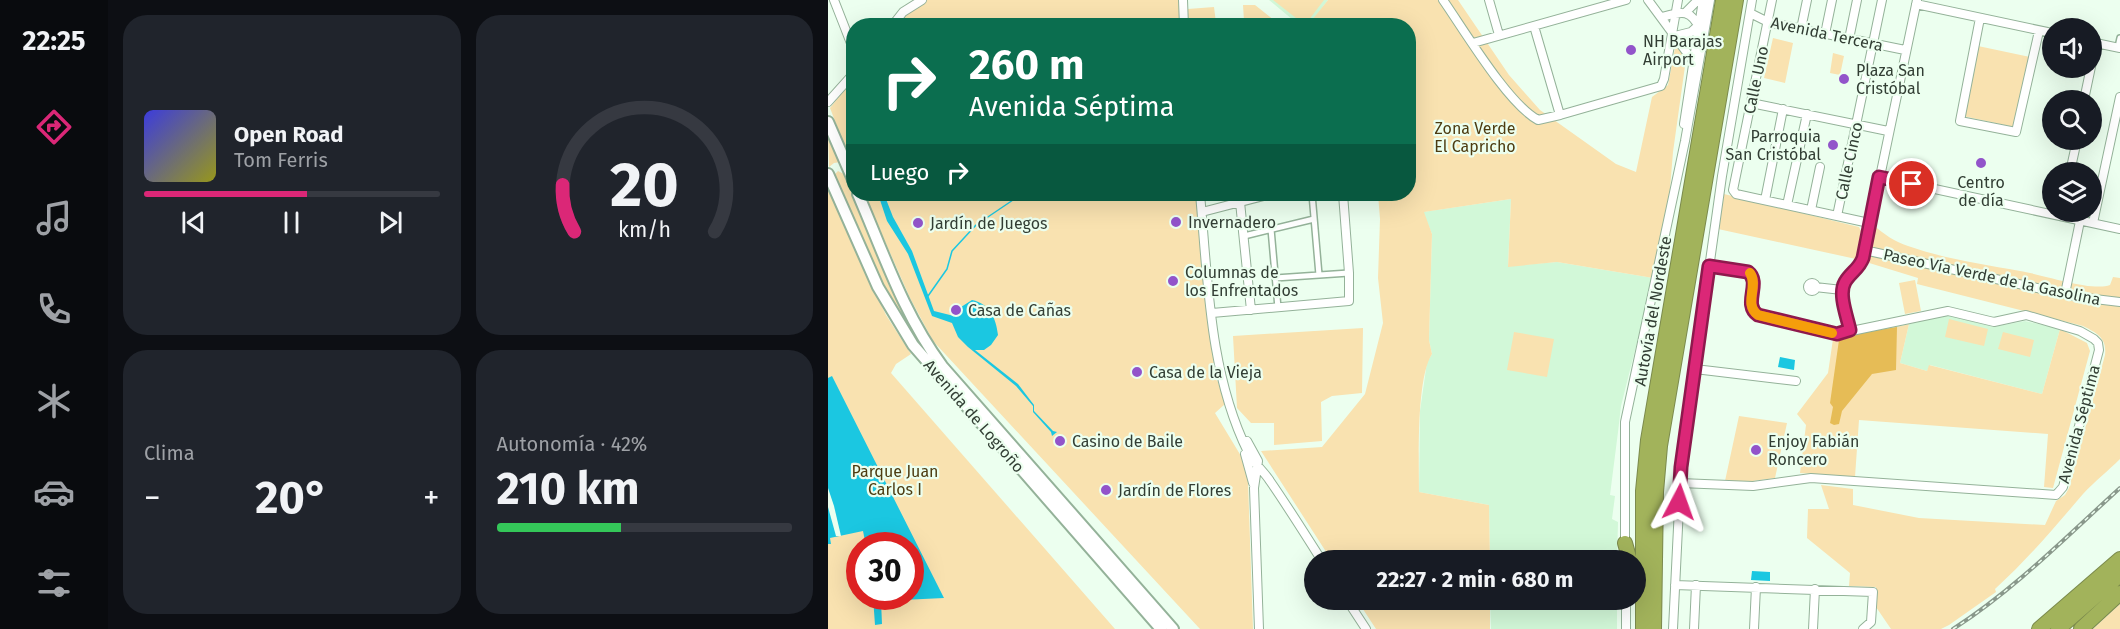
<!DOCTYPE html>
<html lang="es">
<meta charset="utf-8">
<style>
:root{--surface:#171b24;--page:#20242c;--text:#f1f3f6;--muted:#9ea1a6;--line:#363941;--accent:#db2777}
body{margin:0;font-family:"Fira Sans",sans-serif;background:var(--page);color:var(--text);height:100vh;display:flex;flex-direction:column;font-size:22px;white-space:nowrap}
*{box-sizing:border-box;margin:0}
p{font-size:20px;color:var(--muted)}
.icon{flex:none;width:33px;height:33px;fill:none;stroke:currentColor;stroke-width:2;stroke-linecap:round;stroke-linejoin:round}
.map{position:relative;flex:1;overflow:hidden}
.details{display:flex;flex-direction:column;gap:15px;padding:15px;background:#0d0f14;width:720px}
.details>*{flex:none}
.banner{position:absolute;left:18px;top:18px;width:570px;height:183px;border-radius:24px;box-shadow:0 6px 24px #0002;background:#0b6e4f;color:#fff;overflow:hidden}
.fabs{position:absolute;left:1214px;top:18px;display:grid;gap:12px}
.fabs a{display:grid;place-items:center;width:60px;height:60px;border-radius:50%;background:var(--surface);box-shadow:0 6px 24px #0002;font-size:30px}
.speed{position:absolute;left:18px;top:532px;display:flex;gap:12px;font-size:30px;font-weight:700;text-align:center}
.speed>*{display:grid;place-content:center;width:78px;height:78px;border-radius:50%;background:var(--surface);box-shadow:0 6px 24px #0002;line-height:1}
.speed .limit{border:9px solid #d22;background:#fff;color:#111}
.pin{position:absolute;display:grid;place-items:center;width:51px;height:51px;color:#fff;margin:-26px;border:3px solid #fff;border-radius:50%;box-shadow:0 2px 6px #0007}
.me{position:absolute;width:66px;margin:-33px;rotate:4deg;stroke-linejoin:round;filter:drop-shadow(0 0 4px #0008)}
.turn{display:flex;align-items:center;gap:21px;height:126px;padding:0 24px;font-size:27px}
.turn .icon{width:78px;height:78px;stroke-width:2.5}
.turn b{display:block;font-size:42px;line-height:51px}
.then{display:flex;align-items:center;height:57px;padding:0 24px;background:#0003;gap:12px;font-size:22px}
.big{font-size:45px;font-weight:700;line-height:1.1}
.details .card{flex:1;display:flex;flex-direction:column;justify-content:center;gap:9px;min-width:0;padding:0 21px;border-radius:24px;background:var(--page)}
.details .dial{align-items:center;gap:0}
.dial svg{height:156px;overflow:visible;fill:none;stroke:var(--line);stroke-width:7;stroke-linecap:round;text-anchor:middle}
.dial text{fill:var(--text);stroke:none}
.song{display:flex;align-items:center;gap:18px}
.cover{width:72px;height:72px;border-radius:9px;background:linear-gradient(135deg,hsl(240 70% 55%),hsl(60 70% 35%))}
.played{height:6px;border-radius:3px;background:linear-gradient(90deg,var(--accent) 55%,var(--line) 55%)}
.keys{display:flex;justify-content:space-around;direction:ltr}
.heat{display:flex;justify-content:space-between;align-items:center;font-size:33px;direction:ltr}
.charge{height:9px;border-radius:4px;background:linear-gradient(90deg,#34c759 42%,var(--line) 0)}
.details .tiles{flex:1;display:grid;gap:15px;grid-template-columns:repeat(2,1fr)}
.trip{position:absolute;left:476px;top:550px;width:342px;height:60px;border-radius:30px;background:var(--surface);box-shadow:0 6px 24px #0002;font-weight:700;line-height:60px;text-align:center}
main{display:flex;flex:1;min-height:0}
.menu{display:flex;flex-direction:column;width:108px;justify-content:space-around;align-items:center;background:#090b0e;color:var(--muted)}
.menu .icon{width:42px;height:42px}
.menu .current{color:var(--accent)}
.menu b{font-size:27px;color:var(--text)}
.map>svg:first-child{display:block}
.built{fill:#d2f8d8}
.green{fill:#f9e2b0;fill-rule:evenodd}
.forest{fill:#e6bc56}
.water{fill:#1bc7e1}
.pier{fill:#ecffef}
.lines{fill:none;stroke-linecap:round;stroke-linejoin:round}
.stream{stroke:#1bc7e1;stroke-width:1.5}
.pedestrian-casing{stroke:#94b299;stroke-width:8}
.minor-casing{stroke:#94b299;stroke-width:10}
.secondary-casing{stroke:#94b299;stroke-width:14}
.motorway-casing{stroke:#7b8a4d;stroke-width:16}
.pedestrian{stroke:#fff;stroke-width:5}
.minor{stroke:#fff;stroke-width:8}
.secondary{stroke:#fff;stroke-width:10}
.motorway{stroke:#a2b35b;stroke-width:14}
.rail-casing{stroke:#89988b;stroke-width:4}
.rail{stroke:#ecffef;stroke-width:1.5;stroke-dasharray:4.5;stroke-linecap:butt}
.route-casing{stroke:#8e194d;stroke-width:15}
.route{stroke:#db2777;stroke-width:10}
.slow{stroke:#f59e0b;stroke-width:10}
.poi-dot{fill:#9254ca;stroke:#ecffef;stroke-width:2}
.labels{text-anchor:middle;dominant-baseline:central;stroke-width:4.5;stroke-linejoin:round;paint-order:stroke}
.street-label{font-size:16px;fill:#323e34;stroke:#ecffef}
.poi-label{font-size:16px;fill:#323e34;stroke:#ecffef;text-anchor:start}
.park-label{font-size:16px;fill:#4d3c11;stroke:#ecffef}
</style>
<main>
<nav class="menu">
<b>22:25</b>
<svg class="icon current" aria-label="directions" viewBox="0 0 24 24"><path d="M12 3l9 9-9 9-9-9zM9 14v-3h6M13 9l2 2-2 2"/></svg>
<svg class="icon" aria-label="music" viewBox="0 0 24 24"><path d="M9 18V5l10-2v13"/><circle cx="6" cy="18" r="3"/><circle cx="16" cy="16" r="3"/></svg>
<svg class="icon" aria-label="phone" viewBox="0 0 24 24"><path d="M5 4h4l2 5-3 2q2 4 5 5l2-3 5 2v4C11 20 4 13 5 4z"/></svg>
<svg class="icon" aria-label="climate" viewBox="0 0 24 24"><path d="M12 3v18M4 7l16 10M4 17L20 7"/></svg>
<svg class="icon" aria-label="car" viewBox="0 0 24 24"><path d="M5 17H2v-5l4-1 3-4h7l3 4 3 1v5h-3M9 17h6M6 11h13"/><circle cx="7" cy="17" r="2"/><circle cx="17" cy="17" r="2"/></svg>
<svg class="icon" aria-label="filters" viewBox="0 0 24 24"><path d="M4 7h16M4 17h16"/><circle cx="9" cy="7" r="2"/><circle cx="15" cy="17" r="2"/></svg>
</nav>
<section class="details">
<div class="tiles">
<div class="card">
<div class="song"><i class="cover"></i><div><b>Open Road</b><p>Tom Ferris</p></div></div>
<div class="played"></div>
<div class="keys"><svg class="icon" aria-label="previous" viewBox="0 0 24 24"><path d="M18 5L8 12l10 7zM5 5v14"/></svg><svg class="icon" aria-label="pause" viewBox="0 0 24 24"><path d="M8 5v14M16 5v14"/></svg><svg class="icon" aria-label="next" viewBox="0 0 24 24"><path d="M6 5l10 7-10 7zM19 5v14"/></svg></div>
</div>
<div class="card dial"><svg viewBox="0 0 100 80">
<path d="M14 69A42 42 0 1 1 86 69"/>
<path d="M14 69A42 42 0 0 1 8 45" stroke="#db2777"/>
<text x="50" y="56" font-size="32" font-weight="700">20</text>
<text x="50" y="72" font-size="11">km/h</text>
</svg></div>
<div class="card"><p>Clima</p>
<div class="heat"><a>−</a><b class="big">20°</b><a>+</a></div>
</div>
<div class="card"><p>Autonomía · 42%</p><b class="big">210 km</b><div class="charge"></div></div>
</div>
</section>
<div class="map">
<svg width="1292" height="629" viewBox="0 0 1292 629">
<rect width="100%" height="100%" fill="#ecffef"/>
<path class="built" d="M441,0H500L480,26L471,25Z
M683,199L680,266L729,262L825,278L793,406L790,432L782,495L787,496L784,519L790,522L789,561H662L661,505L591,492L592,411L599,362L604,354L601,340L604,234L595,212Z
M1120,315L1165,327L1197,321L1232,329L1214,394L1102,365L1099,371L1072,363L1081,324Z
M662,600H789V629H663Z"/>
<path class="green" d="M97,0H351L353,25L69,26L80,11Z
M445,0H496L477,25Z
M500,0H630L681,75L712,110L788,164L808,172L824,97L840,85L847,48L850,47L858,59L845,152L840,213L825,278L729,262L680,267L683,199L596,212L604,234L601,340L604,354C588,379 591,459 591,492L661,505L662,561H504L433,451L494,447L537,394L555,323L550,278L552,219L550,194H580V26L480,25Z
M415,5H427L452,25H360V9L386,7L388,23L416,21Z
M945,38L965,43L957,83L936,78Z
M1150,46L1202,57L1186,127L1135,116Z
M1005,53L1016,56L1012,75L1002,73Z
M25,79V168L2,108Z
M0,132L13,162L6,163L1,167Z
M10,171L16,174L29,205L112,368C62,324 33,237 5,176Z
M0,190L58,315L83,354L68,364L63,373L287,629H0ZM32,546H82V597H32Z
M36,194H368L380,320L387,373L397,404L387,413L413,456L420,481L425,629H372L105,341L82,298Z
M896,194L1031,227L1033,231L1028,259L890,229Z
M1045,225C1056,234 1067,242 1080,246C1117,259 1154,264 1192,271C1213,274 1264,292 1282,285L1285,277L1292,278V459C1280,471 1266,482 1255,494C1226,528 1200,559 1167,589L1168,592L1121,625L1113,629H1063L1048,607V587L1021,586L1022,573L979,538L980,509H1001L993,485L1025,489V505L1091,518L1217,525L1228,501L1237,495L1241,488L1277,355C1279,338 1269,333 1255,326L1089,284L1090,278L1038,262Z
M1087,280L1093,311L1077,314L1071,283Z
M1121,319L1160,329L1156,346L1117,337Z
M1081,324L1072,363L1099,371L1101,365L1214,394L1232,329L1259,343L1262,351L1225,488L1216,487L1220,434L1031,420L1027,477L972,473L978,425L969,414L1000,373L1005,339C1015,340 1019,336 1028,334C1045,330 1063,329 1081,324Z
M535,328L534,393L504,396L493,402L494,441L446,445V423H423L409,408L405,336Z
M686,332L726,339L719,377L679,370Z
M1175,332L1206,340L1202,357L1170,349Z
M911,416L959,423L947,478L925,481H897Z
M529,600H662V629H548Z
M1292,604V629H1265Z"/>
<path class="forest" d="M1069,327L1068,370L1044,374L1014,411L1011,424L1006,425L1002,423L1005,407L1002,403L1011,340L1018,339L1024,334Z"/>
<path class="water" d="M50,194H56L65,217L84,251L106,311L126,316L133,307L144,300C162,304 168,318 170,335L163,345L156,350H147L190,384L206,405V411L225,431L229,432L224,436L223,432L205,412V406L188,386L140,347L130,337L124,323L104,316L80,254L59,221Z
M952,357L967,360L966,370L950,367Z
M4,376L116,598L53,601L54,624L47,625L45,597H82V546H38L35,531L2,538L3,544H0V378Z
M924,571L942,572V581L923,580Z"/>
<path class="pier" d="M0,488L6,506L13,536H8L0,507Z"/>
<g class="lines">
<path class="stream" d="M100,296L119,269L124,251L148,225L185,200L223,194"/>
<g class="pedestrian-casing">
<path id="pedestrian" d="M1290,47L1292,38
M484,194L491,275
M443,229L450,308
M416,236L486,219
M447,278L521,273"/>
</g>
<g class="minor-casing">
<path id="minor" d="M6,0L26,51
M355,0L356,26
M615,0C636,30 680,104 710,120L732,115
M661,0L671,35
M820,0L865,61
M944,0L905,190L908,194L1041,223
M1088,4L1224,33
M857,13L870,0
M922,13L940,22L1077,50
M834,17C853,12 862,8 872,29
M1152,18L1132,121L1188,132L1211,31
M64,26L75,12L94,0
M706,26L732,115L833,86L836,79L850,0
M973,29L979,0
M997,34L1004,0
M847,36L863,32L872,24
M1021,39L1029,0
M1263,42L1292,48
M645,43L798,0
M1256,100L1268,43
M0,102L26,73
M923,103L1060,131
M856,124L875,0
M1242,172L1249,140
M1051,177L1292,229
M372,194C380,280 381,373 420,452C425,463 435,470 442,481C460,507 477,534 494,561
M937,200L955,109
M412,202L423,310
M959,205L979,114
M983,210L992,167
M374,212L443,194
M1009,216L1054,0
M1265,223L1292,97
M1036,250L1250,297L1292,302
M980 287a4 4 0 1 1 8 0a4 4 0 1 1-8 0Z
M987,287L1014,290
M1237,294L1252,221
M384,313L521,301V273L515,194
M1022,330C1019,316 1010,294 1018,282C1023,272 1031,269 1035,258L1089,0
M867,369L968,381
M419,441L430,461L426,488L431,629
M417,454L425,483
M852,483L925,486L983,478L1228,495L1235,487L1271,350L1270,343L1266,339L1252,331L1198,315L1166,322L1120,311L1009,334L930,315C914,304 934,283 920,272L881,266
M797,545V422L857,141L882,0
M847,585L1045,592L1043,622L1035,629
M519,600L538,629
M798,600V629
M845,629L853,467L894,176L924,0
M866,629L868,585
M926,629L928,587
M985,629L987,589"/>
</g>
<g class="secondary-casing">
<path id="secondary" d="M0,122L26,182
M0,174L50,287L85,345L333,629
M30,194C56,254 75,313 114,366L345,629"/>
</g>
<g class="motorway-casing">
<path id="motorway" d="M797,543L802,561
M815,629V491L820,440L895,0
M826,629L828,492L832,446L908,0
M1211,629L1292,559
M1230,629L1292,575
M1253,629L1292,593"/>
</g>
<use href="#pedestrian" class="pedestrian"/>
<use href="#minor" class="minor"/>
<use href="#secondary" class="secondary"/>
<use href="#motorway" class="motorway"/>
<g class="rail-casing">
<path id="rail" d="M1125,629C1186,590 1239,536 1292,488"/>
</g>
<use href="#rail" class="rail"/>
</g>
<g class="lines">
<g class="route-casing">
<path id="route" d="M851,502L853,467L881,266L920,272C934,283 914,304 930,315L1009,334L1022,330C1019,316 1010,294 1017,282C1023,272 1031,269 1035,258L1051,177L1084,184"/>
</g>
<use href="#route" class="route"/>
<path class="slow" d="M922,273C931,286 915,304 930,315L1004,333"/>
</g>
<g class="poi-dot">
<circle cx="803" cy="50" r="6"/>
<circle cx="1016" cy="79" r="6"/>
<circle cx="1005" cy="145" r="6"/>
<circle cx="1153" cy="163" r="6"/>
<circle cx="348" cy="222" r="6"/>
<circle cx="90" cy="223" r="6"/>
<circle cx="345" cy="281" r="6"/>
<circle cx="128" cy="310" r="6"/>
<circle cx="309" cy="372" r="6"/>
<circle cx="232" cy="441" r="6"/>
<circle cx="928" cy="450" r="6"/>
<circle cx="278" cy="490" r="6"/>
</g>
<g class="labels">
<g class="street-label">
<text transform="translate(999 34) rotate(12)">Avenida Tercera</text>
<text transform="translate(928 80) rotate(-78)">Calle Uno</text>
<text transform="translate(1021 161) rotate(-78)">Calle Cinco</text>
<text transform="translate(1164 277) rotate(12)">Paseo Vía Verde de la Gasolina</text>
<text transform="translate(825 311) rotate(-80)">Autovía del Nordeste</text>
<text transform="translate(146 416) rotate(49)">Avenida de Logroño</text>
<text transform="translate(1251 424) rotate(-75)">Avenida Séptima</text>
</g>
<g class="poi-label">
<text x="815" y="41">NH Barajas<tspan x="815" dy="18">Airport</tspan></text>
<text x="1028" y="70">Plaza San<tspan x="1028" dy="18">Cristóbal</tspan></text>
<text x="993" y="136" text-anchor="end">Parroquia<tspan x="993" dy="18">San Cristóbal</tspan></text>
<text x="1153" y="182" text-anchor="middle">Centro<tspan x="1153" dy="18">de día</tspan></text>
<text x="360" y="222">Invernadero</text>
<text x="102" y="223">Jardín de Juegos</text>
<text x="357" y="272">Columnas de<tspan x="357" dy="18">los Enfrentados</tspan></text>
<text x="140" y="310">Casa de Cañas</text>
<text x="321" y="372">Casa de la Vieja</text>
<text x="244" y="441">Casino de Baile</text>
<text x="940" y="441">Enjoy Fabián<tspan x="940" dy="18">Roncero</tspan></text>
<text x="290" y="490">Jardín de Flores</text>
</g>
<g class="park-label">
<text x="647" y="128">Zona Verde<tspan x="647" dy="18">El Capricho</tspan></text>
<text x="67" y="471">Parque Juan<tspan x="67" dy="18">Carlos I</tspan></text>
</g>
</g>
</svg>
<div class="fabs">
<a><svg class="icon" aria-label="sound" viewBox="0 0 24 24"><path d="M4 9h4l5-4v14l-5-4H4zM17 9q2 3 0 6"/></svg></a>
<a><svg class="icon" aria-label="search" viewBox="0 0 24 24"><circle cx="10" cy="10" r="6"/><path d="M15 15l6 6"/></svg></a>
<a><svg class="icon" aria-label="layers" viewBox="0 0 24 24"><path d="M12 4l9 5-9 5-9-5zM3 14l9 5 9-5"/></svg></a>
</div>
<div class="speed"><div class="limit">30</div></div>
<div class="pin" style="left:1084px;top:184px;background:#d93025"><svg class="icon" aria-label="arrive" viewBox="0 0 24 24"><path d="M6 21V4h12l-3 4 3 4H6"/></svg></div>
<svg class="me" style="left:851px;top:502px" viewBox="-20 -20 40 40"><path d="M0-17L14 15 0 8-14 15z" fill="#db2777" stroke="#fff" stroke-width="4"/></svg>
<div class="trip">22:27 · 2 min · 680 m</div>
<div class="banner">
<div class="turn"><svg class="icon" aria-label="right" viewBox="0 0 24 24"><path d="M7 20v-9h11M14 6l5 5-5 5"/></svg><div><b>260 m</b>Avenida Séptima</div></div>
<div class="then">Luego<svg class="icon" aria-label="right" viewBox="0 0 24 24"><path d="M7 20v-9h11M14 6l5 5-5 5"/></svg></div>
</div>
</div>
</main>
